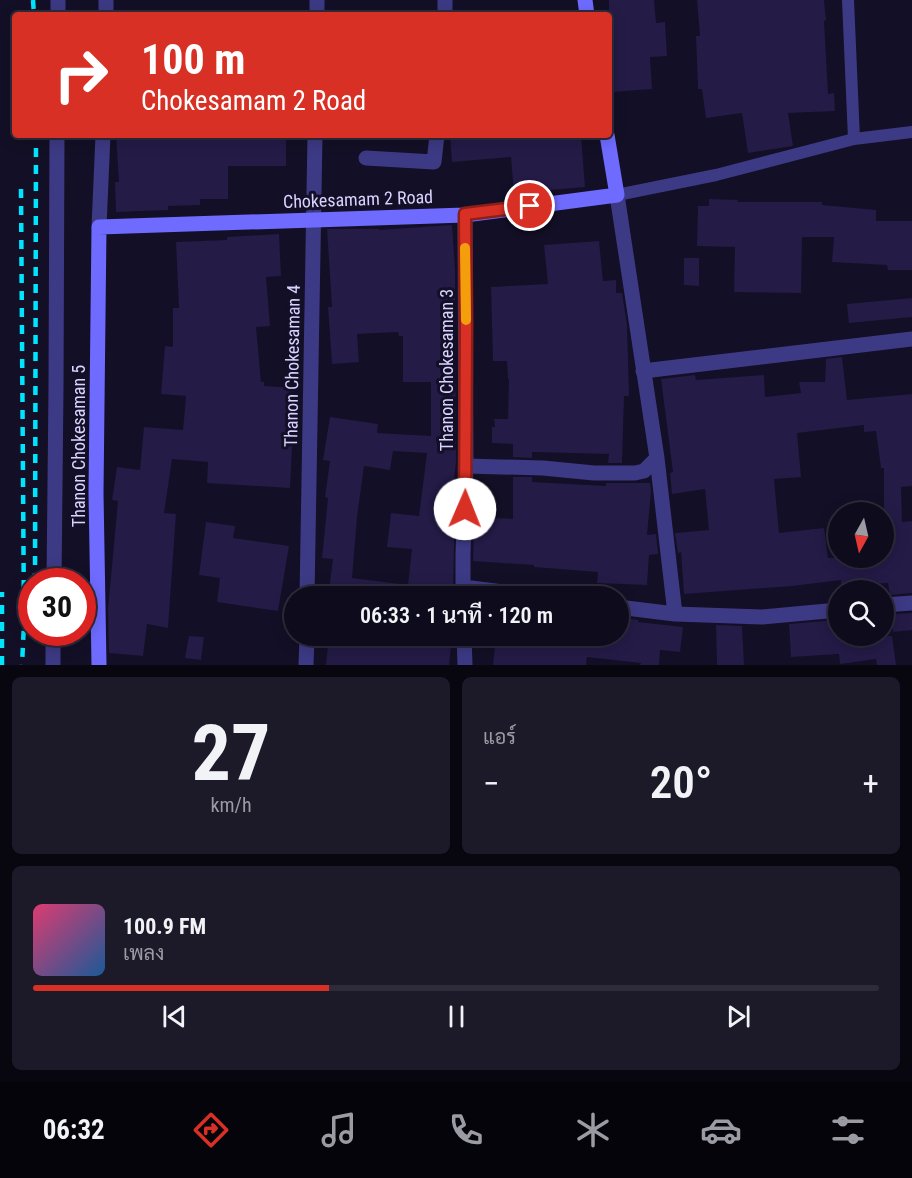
<!DOCTYPE html>
<html lang="th">
<meta charset="utf-8">
<style>
:root{--surface:#0e0b1c;--page:#1c1929;--text:#f1f3f6;--muted:#9b9ba3;--line:#2e2b3b;--accent:#d93025}
body{margin:0;font-family:"Roboto Condensed",Sarabun,sans-serif;background:var(--page);color:var(--text);height:100vh;display:flex;flex-direction:column;font-size:22px;white-space:nowrap}
*{box-sizing:border-box;margin:0}
p{font-size:20px;color:var(--muted)}
.icon{flex:none;width:33px;height:33px;fill:none;stroke:currentColor;stroke-width:2;stroke-linecap:round;stroke-linejoin:round}
.map{position:relative;height:665px;overflow:hidden}
.sheet{display:flex;flex-direction:column;gap:12px;padding:12px;background:#08060f;flex:1}
.sheet>*{flex:none}
.hud{position:absolute;left:12px;top:12px;width:600px;height:126px;border-radius:6px;box-shadow:0 3px 15px #0003,0 0 0 2px var(--line);background:#d93025;color:#fff;overflow:hidden}
.needle{width:39px;rotate:188deg}
.buttons{position:absolute;left:828px;top:502px;display:grid;gap:12px}
.buttons a{display:grid;place-items:center;width:66px;height:66px;border-radius:50%;background:var(--surface);box-shadow:0 3px 15px #0003,0 0 0 2px var(--line);font-size:30px}
.speed{position:absolute;left:18px;top:568px;display:flex;gap:12px;font-size:30px;font-weight:700;text-align:center}
.speed>*{display:grid;place-content:center;width:78px;height:78px;border-radius:50%;background:var(--surface);box-shadow:0 3px 15px #0003,0 0 0 2px var(--line);line-height:1}
.speed .limit{border:9px solid #d22;background:#fff;color:#111}
.pin{position:absolute;display:grid;place-items:center;width:51px;height:51px;color:#fff;margin:-26px;border:3px solid #fff;border-radius:50%;box-shadow:0 2px 6px #0007}
.me{position:absolute;width:66px;margin:-33px;rotate:1deg;stroke-linejoin:round;filter:drop-shadow(0 0 4px #0008)}
.turn{display:flex;align-items:center;gap:21px;height:126px;padding:0 30px;font-size:27px}
.turn .icon{width:78px;height:78px;stroke-width:2.5}
.turn b{display:block;font-size:42px;line-height:51px}
.big{font-size:45px;font-weight:600;line-height:1.1}
.sheet .widget{flex:1;display:flex;flex-direction:column;justify-content:center;gap:9px;min-width:0;padding:0 21px;border-radius:9px;background:var(--page)}
.sheet .dial{align-items:center;gap:0}
.dial b{font-size:78px;line-height:1}
.song{display:flex;align-items:center;gap:18px}
.cover{width:72px;height:72px;border-radius:9px;background:linear-gradient(135deg,hsl(340 70% 55%),hsl(210 70% 35%))}
.played{height:6px;border-radius:3px;background:linear-gradient(90deg,var(--accent) 35%,var(--line) 35%)}
.keys{display:flex;justify-content:space-around;direction:ltr}
.heat{display:flex;justify-content:space-between;align-items:center;font-size:33px;direction:ltr}
.sheet .tiles{flex:1;display:grid;gap:12px;grid-template-columns:1fr 1fr}
.widget:last-child{grid-column:span 2}
.trip{position:absolute;left:284px;top:586px;width:345px;height:60px;border-radius:30px;background:var(--surface);box-shadow:0 3px 15px #0003,0 0 0 2px var(--line);font-weight:600;line-height:60px;text-align:center}
.tabs{display:flex;height:96px;justify-content:space-around;align-items:center;background:#06040b;color:var(--muted)}
.tabs .icon{width:42px;height:42px}
.tabs .active{color:var(--accent)}
.tabs b{font-size:27px;color:var(--text)}
.map>svg:first-child{display:block}
.building{fill:#241b47;fill-rule:evenodd}
.lines{fill:none;stroke-linecap:round;stroke-linejoin:round}
.lane{stroke:#3d3a85;stroke-width:12}
.street{stroke:#3d3a85;stroke-width:15}
.secondary{stroke:#6f6bff;stroke-width:15}
.rail{stroke:#00e5ff;stroke-width:4.5;stroke-dasharray:9 8;stroke-linecap:butt}
.route-casing{stroke:#8d1f18;stroke-width:15}
.route{stroke:#d93025;stroke-width:10}
.slow{stroke:#f59e0b;stroke-width:10}
.labels{text-anchor:middle;dominant-baseline:central;stroke-width:6;stroke-linejoin:round;paint-order:stroke}
.street-label{font-size:18px;fill:#d9d4ff;stroke:#130f26}
</style>
<div class="map">
<svg width="912" height="665" viewBox="0 0 912 665">
<rect width="100%" height="100%" fill="#130f26"/>
<path class="building" d="M609,0H654L656,23L665,22L667,56L650,57L652,89L612,92L609,37Z
M697,0H824L826,20L824,21L828,94L834,93L835,111L788,113L793,146L748,153L742,113L706,118L702,89H698L696,36H700Z
M116,135H200V138L286,139V166H228V199H200V205L168,206V210L116,212L115,182H119Z
M450,135H581L585,187L514,193L511,157L452,162Z
M709,199L738,200V202H822V205L876,210V221H912V270H888L887,265L832,262L834,237H802L801,293L734,292L735,247L697,246L698,206H709Z
M452,225L455,270L456,462L452,495L455,496L453,597H328L333,559L322,558L328,498L325,497L330,461L323,460L330,417L378,424L377,433L431,436V382H403V336H399L398,332L357,334L359,362L332,364L328,307H332L327,229H379V230ZM393,451L427,453L419,516L391,513L387,547L412,549L408,585L352,578L357,517L364,466L390,470Z
M279,234L281,276L266,277L270,326L256,327L261,382H264V386L295,388L290,488L207,483L208,462L172,459L164,513L176,514L168,628L147,624L143,656L109,653L108,609L118,501L112,500L117,467L140,470L144,427L183,430L186,396L161,394L165,346L173,347V308H179L176,242L227,240V237Z
M599,241L603,281L616,280V293H622L627,325L629,396H624L622,463H608L609,454L532,452V458L513,457V444L492,443V427H495L494,419H508L509,379H508L507,361H493L491,287L548,284L544,245Z
M684,258H699V286L684,285Z
M912,298V317L849,323L847,304Z
M842,357L847,400L912,394V486L901,487L902,522L912,521V593L890,595L888,583L841,586V580L792,586L684,594L681,552L678,553L675,533L709,530L705,489L672,494L670,473L673,472L661,379L695,375L696,380L764,375L765,397L801,393L799,382H825L826,359ZM864,425V432L876,431L881,468H884V558H828L824,528L779,533L774,479L801,477L797,433Z
M513,477H532V482L606,486V483H650L651,491L647,535L656,534L658,554L649,555L647,585L597,583L598,572L534,567V565L473,561L474,517L513,519Z
M206,522L235,526L233,538L289,546L278,611L217,602L220,578L199,575Z
M912,613V630L893,632L892,614Z
M618,617L638,620V622L683,627L680,652L660,650L659,665H640L641,663L587,657L586,665H493L496,636H618Z
M838,620V636H892L896,665H877L876,659L840,664L839,654L791,657L789,624Z
M716,625L742,626L744,665H717Z
M189,636L204,637L201,660L185,658Z
M329,636H452L449,665H326Z"/>
<g class="lines">
<path class="lane" d="M848,0L854,139
M617,195L716,175L854,139L912,132"/>
<path class="street" d="M58,15V0
M106,15V0
M317,15V0
M445,15V0
M366,158L434,162L437,135
M617,195L657,458L675,614
M99,227L103,135
M643,371L912,339
M466,466L543,468L594,473H635L644,471L657,458
M54,582L56,387L57,135
M463,587L544,597
M307,597L315,135
M463,597V554L466,466L465,215
M884,605L912,603
M618,607L675,614L762,617L838,610
M464,636L465,665
M53,665V633
M306,665L307,636"/>
<path class="secondary" d="M585,0L587,15
M99,665L96,493L99,227L465,215L617,195L607,135"/>
<path class="rail" d="M33,0L34,15
M21,189L24,624L22,665
M35,582L36,135
M2,665V592"/>
</g>
<g class="lines">
<g class="route-casing">
<path id="route" d="M465,509L466,325L465,214L530,206"/>
</g>
<use href="#route" class="route"/>
<path class="slow" d="M465,248L466,320"/>
</g>
<g class="labels">
<g class="street-label">
<text transform="translate(358 199) rotate(-2)">Chokesamam 2 Road</text>
<text transform="translate(292 366) rotate(-89)">Thanon Chokesaman 4</text>
<text transform="translate(446 370) rotate(-90)">Thanon Chokesaman 3</text>
<text transform="translate(78 446) rotate(-90)">Thanon Chokesaman 5</text>
</g>
</g>
</svg>
<div class="buttons">
<a><svg class="needle" viewBox="-14 -14 28 28"><path d="M0-13l5 13h-10z" fill="#e53935"/><path d="M0 13l5-13h-10z" fill="#9b9ba3"/></svg></a>
<a><svg class="icon" aria-label="search" viewBox="0 0 24 24"><circle cx="10" cy="10" r="6"/><path d="M15 15l6 6"/></svg></a>
</div>
<div class="speed"><div class="limit">30</div></div>
<div class="pin" style="left:530px;top:206px;background:#d93025"><svg class="icon" aria-label="arrive" viewBox="0 0 24 24"><path d="M6 21V4h12l-3 4 3 4H6"/></svg></div>
<svg class="me" style="left:465px;top:509px" viewBox="-20 -20 40 40"><circle r="19" fill="#fff"/><path d="M0-13L10 11 0 6-10 11z" fill="#d93025"/></svg>
<div class="trip">06:33 · 1 นาที · 120 m</div>
<div class="hud">
<div class="turn"><svg class="icon" aria-label="right" viewBox="0 0 24 24"><path d="M7 20v-9h11M14 6l5 5-5 5"/></svg><div><b>100 m</b>Chokesamam 2 Road</div></div>
</div>
</div>
<section class="sheet">
<div class="tiles">
<div class="widget dial"><b>27</b><p>km/h</p></div>
<div class="widget"><p>แอร์</p>
<div class="heat"><a>−</a><b class="big">20°</b><a>+</a></div>
</div>
<div class="widget">
<div class="song"><i class="cover"></i><div><b>100.9 FM</b><p>เพลง</p></div></div>
<div class="played"></div>
<div class="keys"><svg class="icon" aria-label="previous" viewBox="0 0 24 24"><path d="M18 5L8 12l10 7zM5 5v14"/></svg><svg class="icon" aria-label="pause" viewBox="0 0 24 24"><path d="M8 5v14M16 5v14"/></svg><svg class="icon" aria-label="next" viewBox="0 0 24 24"><path d="M6 5l10 7-10 7zM19 5v14"/></svg></div>
</div>
</div>
</section>
<nav class="tabs">
<b>06:32</b>
<svg class="icon active" aria-label="directions" viewBox="0 0 24 24"><path d="M12 3l9 9-9 9-9-9zM9 14v-3h6M13 9l2 2-2 2"/></svg>
<svg class="icon" aria-label="music" viewBox="0 0 24 24"><path d="M9 18V5l10-2v13"/><circle cx="6" cy="18" r="3"/><circle cx="16" cy="16" r="3"/></svg>
<svg class="icon" aria-label="phone" viewBox="0 0 24 24"><path d="M5 4h4l2 5-3 2q2 4 5 5l2-3 5 2v4C11 20 4 13 5 4z"/></svg>
<svg class="icon" aria-label="climate" viewBox="0 0 24 24"><path d="M12 3v18M4 7l16 10M4 17L20 7"/></svg>
<svg class="icon" aria-label="car" viewBox="0 0 24 24"><path d="M5 17H2v-5l4-1 3-4h7l3 4 3 1v5h-3M9 17h6M6 11h13"/><circle cx="7" cy="17" r="2"/><circle cx="17" cy="17" r="2"/></svg>
<svg class="icon" aria-label="filters" viewBox="0 0 24 24"><path d="M4 7h16M4 17h16"/><circle cx="9" cy="7" r="2"/><circle cx="15" cy="17" r="2"/></svg>
</nav>
